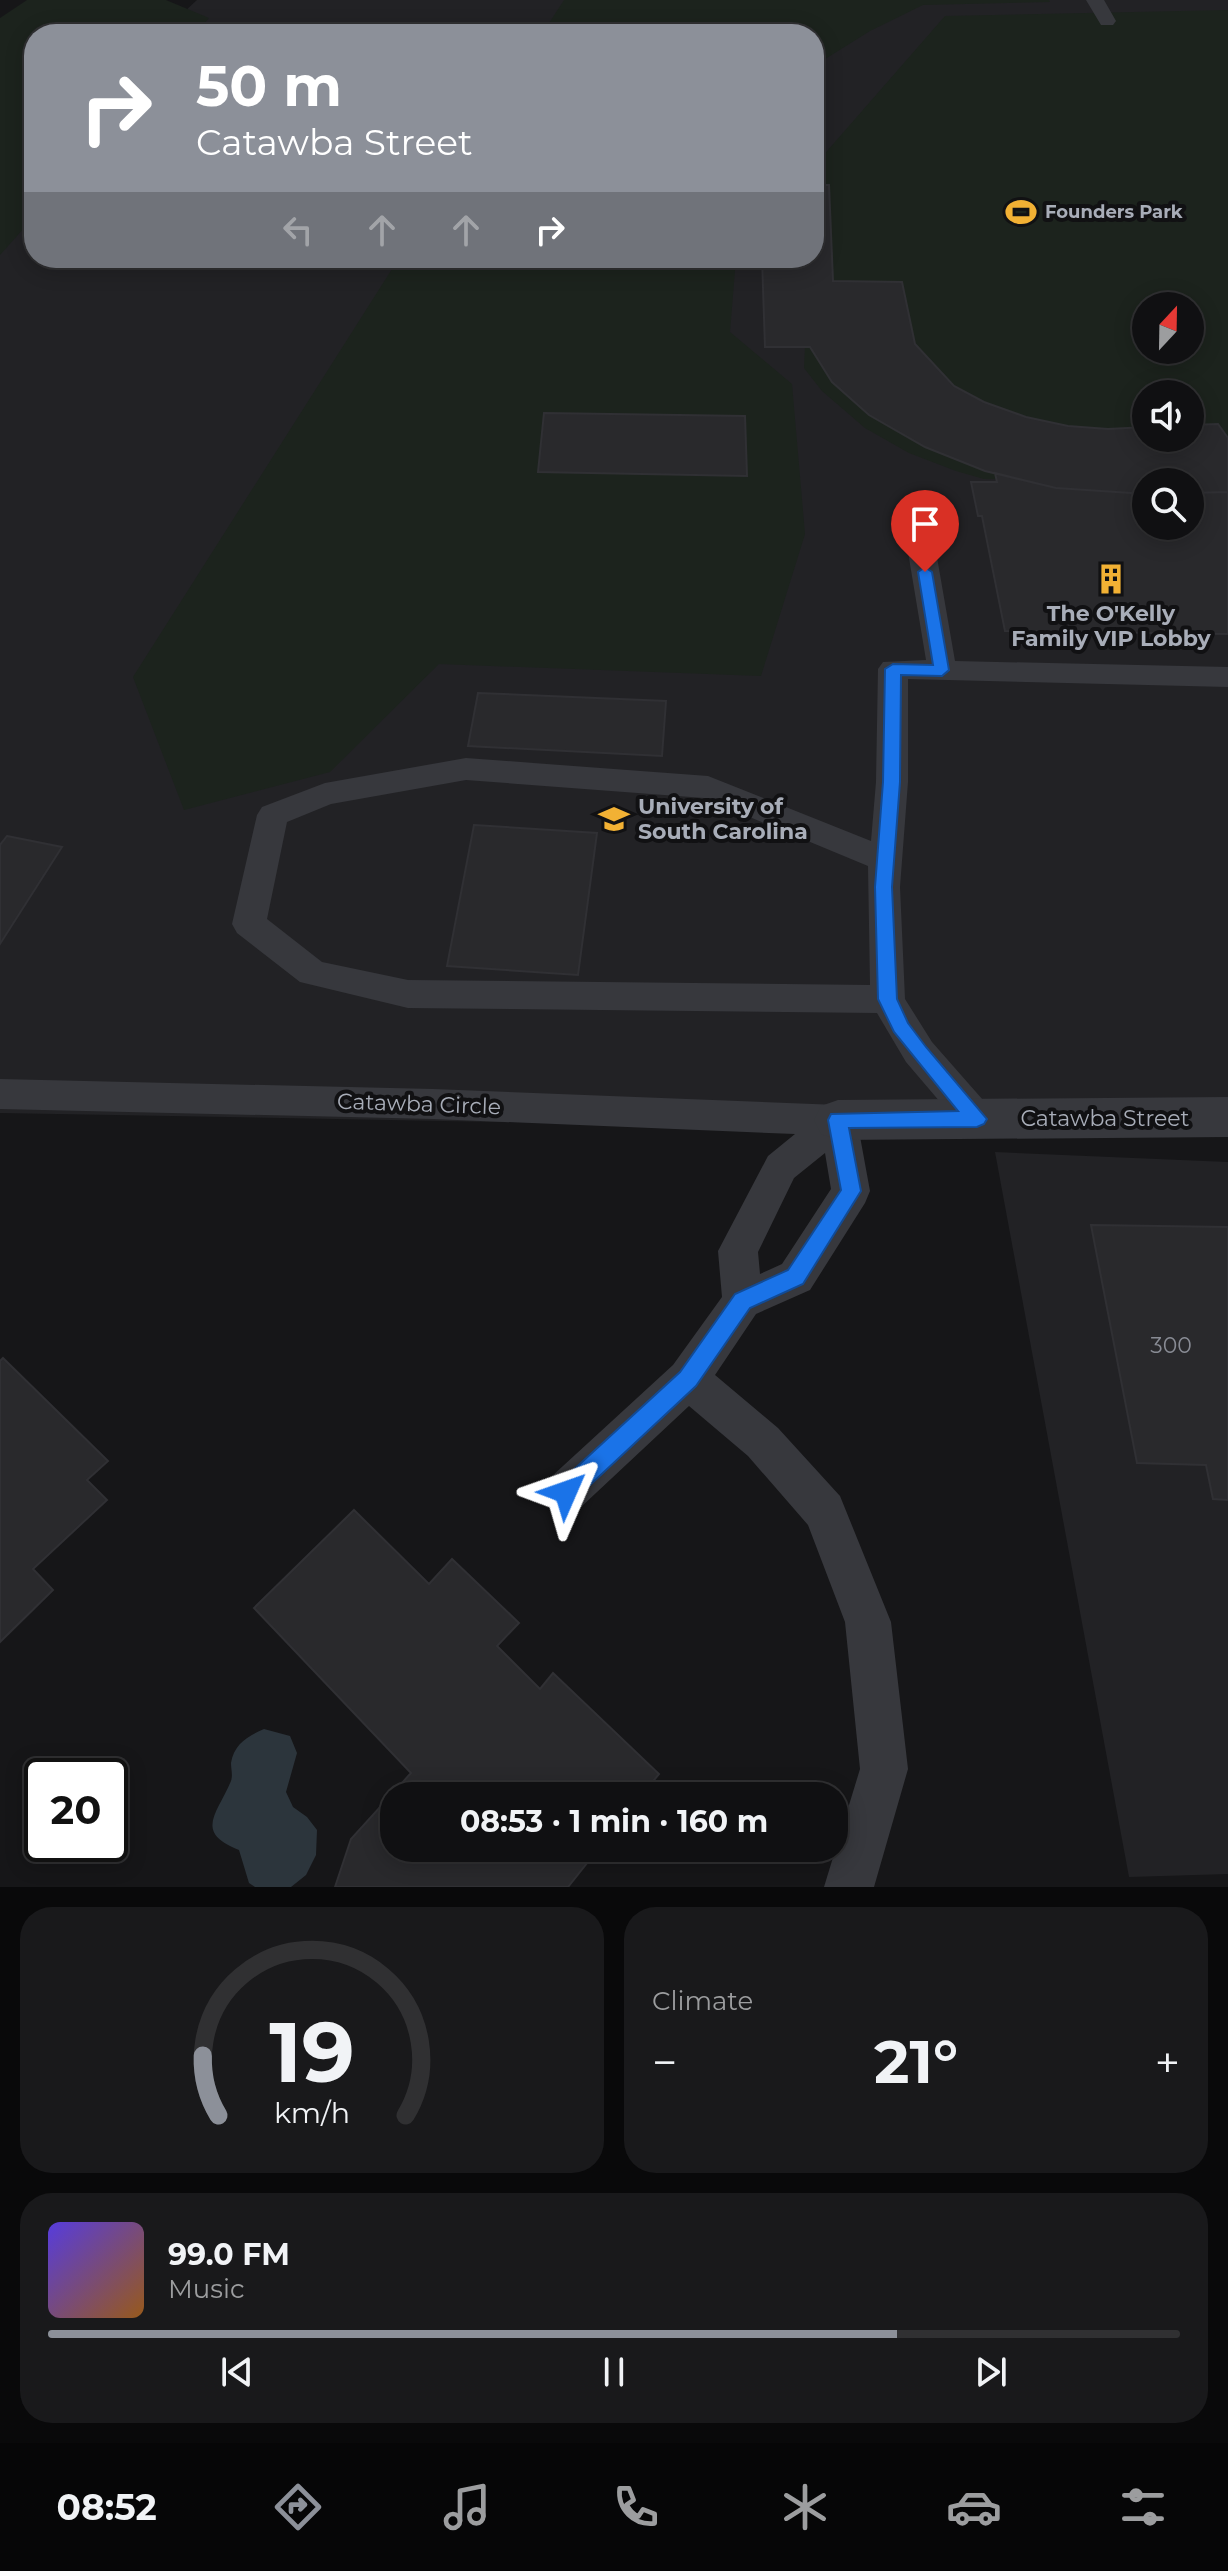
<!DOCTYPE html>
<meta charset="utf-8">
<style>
:root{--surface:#101012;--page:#19191b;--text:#f1f3f6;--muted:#9c9d9f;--line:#303032;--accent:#8c9099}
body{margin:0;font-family:Montserrat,sans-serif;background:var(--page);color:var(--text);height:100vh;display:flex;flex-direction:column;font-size:30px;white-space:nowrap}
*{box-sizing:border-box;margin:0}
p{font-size:26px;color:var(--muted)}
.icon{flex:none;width:44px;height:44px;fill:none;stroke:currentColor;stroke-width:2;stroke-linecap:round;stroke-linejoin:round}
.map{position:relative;height:1887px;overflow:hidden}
.drawer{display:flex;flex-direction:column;gap:20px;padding:20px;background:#09090a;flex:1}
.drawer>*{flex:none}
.hud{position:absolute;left:24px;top:24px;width:800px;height:244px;border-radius:32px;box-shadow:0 4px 20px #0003,0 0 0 2px var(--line);background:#8c9099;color:#fff;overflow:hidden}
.needle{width:52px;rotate:22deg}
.tools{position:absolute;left:1132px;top:292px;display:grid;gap:16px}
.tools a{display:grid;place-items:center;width:72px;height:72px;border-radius:50%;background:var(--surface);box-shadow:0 4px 20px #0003,0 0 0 2px var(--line);font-size:40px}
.speed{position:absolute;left:24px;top:1758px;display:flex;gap:16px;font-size:40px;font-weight:700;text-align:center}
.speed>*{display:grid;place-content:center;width:104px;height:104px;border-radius:50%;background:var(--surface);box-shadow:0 4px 20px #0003,0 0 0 2px var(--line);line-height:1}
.speed .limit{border:4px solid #111;border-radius:12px;background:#fff;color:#111}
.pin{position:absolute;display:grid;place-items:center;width:68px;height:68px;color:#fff;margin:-82px -34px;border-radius:50% 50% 50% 0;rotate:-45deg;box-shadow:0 0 8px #0007}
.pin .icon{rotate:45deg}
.me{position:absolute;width:88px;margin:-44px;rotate:47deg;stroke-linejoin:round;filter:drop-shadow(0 0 6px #0008)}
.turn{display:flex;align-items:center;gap:28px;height:168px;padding:0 40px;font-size:36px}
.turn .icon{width:104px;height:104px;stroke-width:2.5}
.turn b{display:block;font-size:56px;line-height:68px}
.lanes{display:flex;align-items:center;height:76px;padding:0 40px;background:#0003;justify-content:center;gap:40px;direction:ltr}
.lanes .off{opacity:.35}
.big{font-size:60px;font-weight:700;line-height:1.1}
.drawer .widget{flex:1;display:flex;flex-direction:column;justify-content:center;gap:12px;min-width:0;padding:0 28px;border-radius:32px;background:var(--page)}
.drawer .dial{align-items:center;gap:0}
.dial svg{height:208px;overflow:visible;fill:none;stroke:var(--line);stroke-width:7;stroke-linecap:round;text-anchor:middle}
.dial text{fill:var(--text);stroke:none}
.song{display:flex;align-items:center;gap:24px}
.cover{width:96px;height:96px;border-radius:12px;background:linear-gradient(135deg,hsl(250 70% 55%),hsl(30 70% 35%))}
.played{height:8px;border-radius:4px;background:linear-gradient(90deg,var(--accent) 75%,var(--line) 75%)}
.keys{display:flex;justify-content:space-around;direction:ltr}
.heat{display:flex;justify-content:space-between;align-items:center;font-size:44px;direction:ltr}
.drawer .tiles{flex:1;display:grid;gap:20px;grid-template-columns:1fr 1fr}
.widget:last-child{grid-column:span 2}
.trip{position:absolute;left:380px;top:1782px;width:468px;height:80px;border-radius:32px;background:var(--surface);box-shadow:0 4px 20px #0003,0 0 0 2px var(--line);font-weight:700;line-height:80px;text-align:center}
.menu{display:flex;height:128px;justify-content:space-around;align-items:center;background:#060607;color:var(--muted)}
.menu .icon{width:56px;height:56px}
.menu .active{color:var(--accent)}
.menu b{font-size:36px;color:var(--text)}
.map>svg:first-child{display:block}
.built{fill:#222225;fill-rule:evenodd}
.green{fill:#1c231d;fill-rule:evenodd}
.water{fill:#2c353c}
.building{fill:#29292c;stroke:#303034;stroke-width:2}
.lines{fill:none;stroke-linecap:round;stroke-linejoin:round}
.lane{fill:#37383d;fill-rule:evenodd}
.street{fill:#37383d;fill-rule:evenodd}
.route{fill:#1a73e8;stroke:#114b97;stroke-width:2}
.labels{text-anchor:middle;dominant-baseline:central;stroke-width:8;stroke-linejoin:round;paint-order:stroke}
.far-poi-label{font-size:18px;font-weight:bold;fill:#a8adb8;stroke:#111113;text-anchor:start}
.poi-label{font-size:22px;font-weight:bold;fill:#a8adb8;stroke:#111113}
.street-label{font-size:22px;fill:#a8adb8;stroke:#111113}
.near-number-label{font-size:22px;fill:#888b94}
</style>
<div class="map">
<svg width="1228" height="1887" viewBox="0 0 1228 1887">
<rect width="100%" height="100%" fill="#161618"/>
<path class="built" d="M197,0H1228V1135L0,1113V180L34,149V258H814V34H160ZM1146,306H1190V350H1146ZM1146,394H1190V438H1146ZM1146,482H1190V526H1146Z
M995,1152L1228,1162V1874L1129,1877Z"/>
<path class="green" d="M27,0H166L209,18L195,34H34V217L0,255V18Z
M564,0H1049L1050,2L923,5L870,31L814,66V34H542Z
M1228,10V495L1190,482L984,479L956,471L909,453L865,428L822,391L804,368L809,258H814V166L945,16ZM1146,306H1190V350H1146ZM1146,394H1190V438H1146Z
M399,258H736L730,332L792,384L805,534L761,676L439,664L330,772L184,810L133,677Z"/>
<path class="water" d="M264,1729L290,1736L297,1753L286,1792L293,1807L307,1817L317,1830L316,1855L306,1875L291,1887H255L249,1883L239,1850C193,1832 218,1813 231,1781C233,1775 231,1769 231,1763C234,1744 248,1736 264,1729Z"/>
<path class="building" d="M814,185H829L833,281L902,282L915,344L954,386L984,402L1026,417L1068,426L1108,429L1146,427V438H1190V425L1218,424L1228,438V492L1190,493V482H1146V494L1056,488L985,471L925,447L869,415L832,382L810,347H765L762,258H814Z
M544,413L745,416L747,476L538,472Z
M995,473L1056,488L1146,494V526H1190V493L1228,492V634L1005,631L982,516H978L971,482H997Z
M478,693L666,701L662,756L468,746Z
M474,825L597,833L578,975L447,966Z
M7,836L62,847L0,944V845Z
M1091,1225L1228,1227V1500L1213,1499L1206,1465L1137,1463Z
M3,1358L108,1461L87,1480L107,1500L33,1569L53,1590L0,1642V1361Z
M354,1510L429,1584L452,1559L519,1623L497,1646L540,1689L553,1673L659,1774L641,1796H394V1848H599L568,1887H335L351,1839L411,1773L254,1608Z"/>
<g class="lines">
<path class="lane" d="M1086,0H1104L1116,21L1113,25H1101Z
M920,532L930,534L934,540L955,661L1228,667V687L908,679V782L900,887L905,999L932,1042L990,1108L996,1119L990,1130L977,1134L964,1130L906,1062L877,1013L408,1008L300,982L237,933L232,924L257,815L262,807L325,783L466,758L708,776L871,841L876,782L878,669L883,662L926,660L906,540L910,534ZM466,780L704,798L868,866L870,985L408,980L322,962L267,919L287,822L331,804Z
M0,1079L433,1089L838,1105L851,1109L857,1120L870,1191L865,1203L810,1290L756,1314L715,1375L778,1428L840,1496L891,1622L908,1769L874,1887H824L860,1769L845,1622L808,1525L748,1456L689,1406L581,1507L566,1513L551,1507L544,1492L551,1477L673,1365L722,1297L718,1251L768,1156L795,1134L433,1119L0,1109ZM825,1153L831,1189L782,1264L760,1274L758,1252L794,1178Z"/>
<path class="street" d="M1228,1097V1137L838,1140L821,1134L814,1120L821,1106L838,1100Z"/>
</g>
<path class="route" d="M925,567L932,572L949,670L942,676L901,675L900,782L892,887L897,999L908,1023L926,1047L987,1119L984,1124L977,1127L849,1128L861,1191L803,1284L750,1308L696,1386L574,1500L566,1504L558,1500L554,1492L558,1484L680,1372L735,1294L788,1270L841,1190L828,1120L831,1114L958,1111L894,1032L878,999L875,887L883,782L885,669L893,664L933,665L918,572Z"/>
<defs>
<g id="stadium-bare" transform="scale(2.4)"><path d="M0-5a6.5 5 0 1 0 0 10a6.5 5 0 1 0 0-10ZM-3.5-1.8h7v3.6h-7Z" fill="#f2b134" stroke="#111113" stroke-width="2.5" paint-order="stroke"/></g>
<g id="building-bare" transform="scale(2.4)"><path d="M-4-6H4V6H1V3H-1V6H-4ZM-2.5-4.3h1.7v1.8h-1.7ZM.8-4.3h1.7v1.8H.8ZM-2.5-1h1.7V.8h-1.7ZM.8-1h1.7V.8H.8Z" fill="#f2b134" stroke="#111113" stroke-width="2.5" paint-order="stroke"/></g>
<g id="university-bare" transform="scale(2.4)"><path d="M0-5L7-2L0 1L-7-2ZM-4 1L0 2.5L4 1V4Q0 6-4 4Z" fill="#f2b134" stroke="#111113" stroke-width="2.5" paint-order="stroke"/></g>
</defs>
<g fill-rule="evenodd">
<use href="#stadium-bare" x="1021" y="212"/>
<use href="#building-bare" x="1111" y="579"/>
<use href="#university-bare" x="614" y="819"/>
</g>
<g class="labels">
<g class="far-poi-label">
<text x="1045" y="212">Founders Park</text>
</g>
<g class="poi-label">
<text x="1111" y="613">The O'Kelly<tspan x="1111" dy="25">Family VIP Lobby</tspan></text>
<text x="638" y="806" text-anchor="start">University of<tspan x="638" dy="25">South Carolina</tspan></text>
</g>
<g class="street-label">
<text transform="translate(419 1104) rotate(2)">Catawba Circle</text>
<text x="1105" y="1118">Catawba Street</text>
</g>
<g class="near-number-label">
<text x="1171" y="1345">300</text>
</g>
</g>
</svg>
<div class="tools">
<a><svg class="needle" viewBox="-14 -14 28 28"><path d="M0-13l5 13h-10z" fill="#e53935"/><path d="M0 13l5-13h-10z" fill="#9c9d9f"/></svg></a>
<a><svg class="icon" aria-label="sound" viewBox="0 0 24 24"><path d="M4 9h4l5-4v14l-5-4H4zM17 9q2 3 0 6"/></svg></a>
<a><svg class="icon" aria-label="search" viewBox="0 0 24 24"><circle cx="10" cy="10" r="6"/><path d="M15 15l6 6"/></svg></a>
</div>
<div class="speed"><div class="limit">20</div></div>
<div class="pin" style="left:925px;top:572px;background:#d93025"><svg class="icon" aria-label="arrive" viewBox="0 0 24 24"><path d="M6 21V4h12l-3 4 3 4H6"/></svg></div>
<svg class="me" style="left:566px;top:1492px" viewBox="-20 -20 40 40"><path d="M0-17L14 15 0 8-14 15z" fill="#1a73e8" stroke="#fff" stroke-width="4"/></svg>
<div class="trip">08:53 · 1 min · 160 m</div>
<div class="hud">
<div class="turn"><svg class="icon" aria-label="right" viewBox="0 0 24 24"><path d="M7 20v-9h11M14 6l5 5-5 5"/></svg><div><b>50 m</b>Catawba Street</div></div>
<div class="lanes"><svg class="icon off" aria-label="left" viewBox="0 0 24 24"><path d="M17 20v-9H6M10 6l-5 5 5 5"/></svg><svg class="icon off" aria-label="ahead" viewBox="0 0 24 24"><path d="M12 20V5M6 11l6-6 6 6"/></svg><svg class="icon off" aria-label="ahead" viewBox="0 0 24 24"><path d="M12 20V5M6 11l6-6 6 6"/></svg><svg class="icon" aria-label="right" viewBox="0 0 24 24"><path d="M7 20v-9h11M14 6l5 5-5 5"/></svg></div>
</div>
</div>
<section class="drawer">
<div class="tiles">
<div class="widget dial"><svg viewBox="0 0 100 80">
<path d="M14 69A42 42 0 1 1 86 69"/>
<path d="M14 69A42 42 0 0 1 8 46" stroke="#8c9099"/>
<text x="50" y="56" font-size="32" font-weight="700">19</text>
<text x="50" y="72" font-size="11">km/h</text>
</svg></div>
<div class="widget"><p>Climate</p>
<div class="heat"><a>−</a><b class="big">21°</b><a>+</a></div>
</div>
<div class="widget">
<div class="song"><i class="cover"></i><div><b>99.0 FM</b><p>Music</p></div></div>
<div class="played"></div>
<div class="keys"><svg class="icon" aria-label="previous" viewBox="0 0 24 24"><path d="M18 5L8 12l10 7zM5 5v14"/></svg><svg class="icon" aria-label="pause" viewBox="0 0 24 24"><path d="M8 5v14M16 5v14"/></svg><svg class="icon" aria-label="next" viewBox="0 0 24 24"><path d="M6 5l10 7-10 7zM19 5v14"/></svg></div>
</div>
</div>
</section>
<nav class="menu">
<b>08:52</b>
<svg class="icon active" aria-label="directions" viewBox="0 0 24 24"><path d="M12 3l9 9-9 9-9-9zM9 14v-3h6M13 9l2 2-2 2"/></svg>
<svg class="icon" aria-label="music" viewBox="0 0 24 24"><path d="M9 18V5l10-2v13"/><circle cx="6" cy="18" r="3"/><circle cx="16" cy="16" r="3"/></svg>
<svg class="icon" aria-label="phone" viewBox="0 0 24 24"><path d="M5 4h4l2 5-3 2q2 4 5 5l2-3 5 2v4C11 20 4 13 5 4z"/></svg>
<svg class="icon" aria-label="climate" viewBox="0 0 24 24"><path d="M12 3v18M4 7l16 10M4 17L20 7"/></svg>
<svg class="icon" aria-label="car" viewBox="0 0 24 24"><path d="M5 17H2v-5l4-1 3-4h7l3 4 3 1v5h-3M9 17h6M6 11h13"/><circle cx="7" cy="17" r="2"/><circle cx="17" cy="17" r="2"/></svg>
<svg class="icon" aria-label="filters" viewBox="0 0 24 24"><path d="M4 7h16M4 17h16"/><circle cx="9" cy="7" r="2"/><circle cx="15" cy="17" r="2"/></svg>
</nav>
